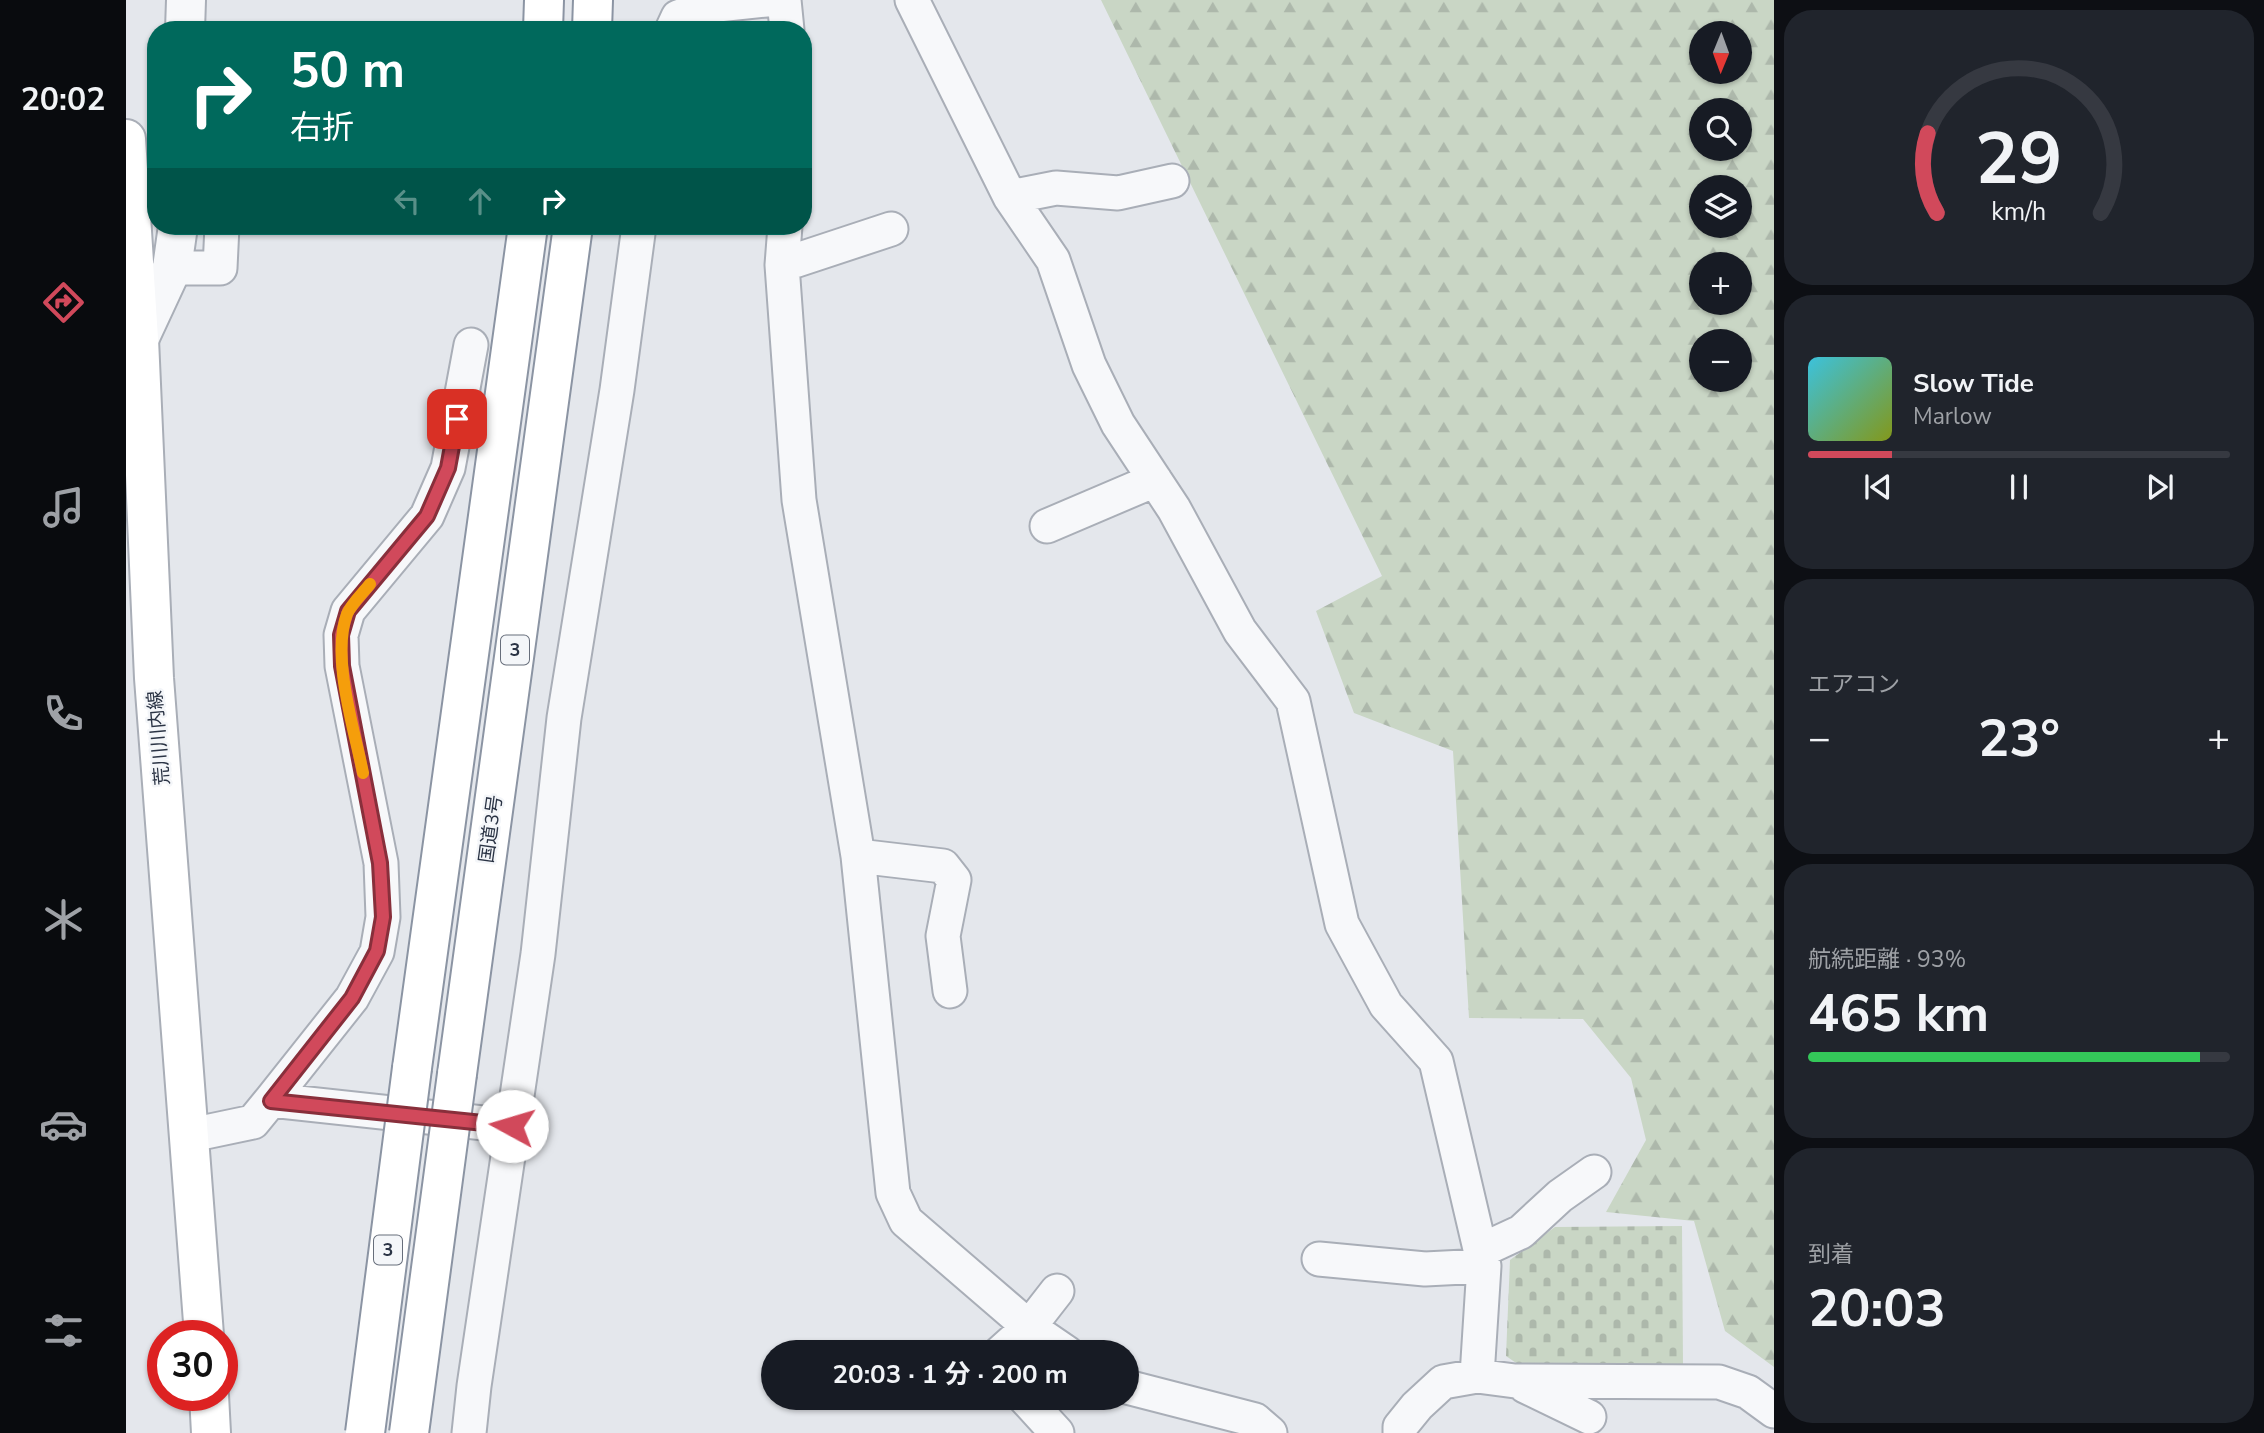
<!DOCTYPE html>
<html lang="ja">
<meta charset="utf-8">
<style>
:root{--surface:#171b24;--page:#20242c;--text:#f1f3f6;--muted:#9ea1a6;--line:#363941;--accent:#d1495b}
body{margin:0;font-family:"Nunito Sans","Noto Sans JP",sans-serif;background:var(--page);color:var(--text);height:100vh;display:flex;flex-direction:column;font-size:26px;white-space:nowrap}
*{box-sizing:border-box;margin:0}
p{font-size:23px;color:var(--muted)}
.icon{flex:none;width:38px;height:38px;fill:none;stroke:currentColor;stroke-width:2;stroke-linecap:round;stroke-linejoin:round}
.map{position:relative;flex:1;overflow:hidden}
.details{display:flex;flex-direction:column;gap:10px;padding:10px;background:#0d0f14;width:490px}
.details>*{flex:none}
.banner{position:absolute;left:21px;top:21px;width:665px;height:214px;border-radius:28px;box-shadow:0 2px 5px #0004;background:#00695c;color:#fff;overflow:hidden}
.needle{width:46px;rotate:181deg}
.tools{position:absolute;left:1563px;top:21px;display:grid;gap:14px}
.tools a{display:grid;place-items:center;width:63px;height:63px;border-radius:50%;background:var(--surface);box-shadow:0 2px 5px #0004;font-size:35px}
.speed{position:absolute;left:21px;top:1320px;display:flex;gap:14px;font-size:35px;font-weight:700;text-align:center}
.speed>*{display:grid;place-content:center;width:91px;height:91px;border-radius:50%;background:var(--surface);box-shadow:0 2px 5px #0004;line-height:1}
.speed .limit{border:10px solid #d22;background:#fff;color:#111}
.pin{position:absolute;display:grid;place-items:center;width:60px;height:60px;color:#fff;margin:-30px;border-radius:14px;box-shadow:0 4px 10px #0006}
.me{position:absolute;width:77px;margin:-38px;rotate:276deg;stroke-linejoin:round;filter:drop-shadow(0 0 5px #0008)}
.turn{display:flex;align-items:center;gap:24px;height:147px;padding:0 28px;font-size:32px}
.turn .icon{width:91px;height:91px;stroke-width:2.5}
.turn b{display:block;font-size:49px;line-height:60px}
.lanes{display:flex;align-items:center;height:66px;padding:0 28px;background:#0003;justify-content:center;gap:35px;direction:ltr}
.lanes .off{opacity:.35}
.big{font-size:52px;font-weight:700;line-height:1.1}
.details .card{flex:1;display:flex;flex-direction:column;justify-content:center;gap:10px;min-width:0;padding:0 24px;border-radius:28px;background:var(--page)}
.details .dial{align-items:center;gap:0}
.dial svg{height:182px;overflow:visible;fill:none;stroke:var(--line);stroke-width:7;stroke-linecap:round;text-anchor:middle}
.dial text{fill:var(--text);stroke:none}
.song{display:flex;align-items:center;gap:21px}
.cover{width:84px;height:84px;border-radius:10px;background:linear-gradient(135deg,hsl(190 70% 55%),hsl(70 70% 35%))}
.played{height:7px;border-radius:4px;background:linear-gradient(90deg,var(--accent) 20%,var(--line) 20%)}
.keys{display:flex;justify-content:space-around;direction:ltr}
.heat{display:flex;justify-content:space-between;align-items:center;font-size:38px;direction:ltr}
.charge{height:10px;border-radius:5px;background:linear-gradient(90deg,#34c759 93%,var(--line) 0)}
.trip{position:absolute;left:635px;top:1340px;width:378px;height:70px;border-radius:35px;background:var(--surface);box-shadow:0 2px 5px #0004;font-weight:700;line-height:70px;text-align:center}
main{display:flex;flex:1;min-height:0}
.menu{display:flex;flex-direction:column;width:126px;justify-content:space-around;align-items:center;background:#090b0e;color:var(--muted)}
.menu .icon{width:49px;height:49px}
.menu .selected{color:var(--accent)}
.menu b{font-size:32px;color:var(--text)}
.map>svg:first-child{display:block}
.forest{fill:url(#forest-firs);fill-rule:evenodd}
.cemetery{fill:url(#cemetery-stones)}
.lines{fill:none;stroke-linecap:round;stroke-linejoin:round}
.minor-casing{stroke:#a9aeb7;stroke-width:37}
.tertiary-casing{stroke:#a9aeb7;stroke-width:42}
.secondary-casing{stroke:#a9aeb7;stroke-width:42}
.trunk-casing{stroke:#8b94a3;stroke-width:42}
.minor{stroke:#f7f8fa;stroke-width:33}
.tertiary{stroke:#f7f8fa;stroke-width:38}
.secondary{stroke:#fff;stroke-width:38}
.trunk{stroke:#fff;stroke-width:38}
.trunk-bridge-casing{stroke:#8b94a3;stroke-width:42;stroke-linecap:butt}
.trunk-bridge{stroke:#fff;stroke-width:38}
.route-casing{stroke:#882f3b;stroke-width:18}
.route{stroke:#d1495b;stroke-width:12}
.slow{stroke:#f59e0b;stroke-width:12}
.labels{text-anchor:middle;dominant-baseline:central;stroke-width:5;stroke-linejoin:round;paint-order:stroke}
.shield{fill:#f4f6f9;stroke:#676e7b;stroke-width:2}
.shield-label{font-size:18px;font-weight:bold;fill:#2b3445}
.street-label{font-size:19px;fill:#2b3445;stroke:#f4f6f9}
</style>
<main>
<nav class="menu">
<b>20:02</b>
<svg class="icon selected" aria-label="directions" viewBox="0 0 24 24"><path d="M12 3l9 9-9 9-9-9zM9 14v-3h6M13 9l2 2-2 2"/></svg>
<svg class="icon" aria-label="music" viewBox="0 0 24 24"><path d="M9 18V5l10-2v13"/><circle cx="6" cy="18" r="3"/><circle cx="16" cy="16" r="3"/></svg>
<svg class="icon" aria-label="phone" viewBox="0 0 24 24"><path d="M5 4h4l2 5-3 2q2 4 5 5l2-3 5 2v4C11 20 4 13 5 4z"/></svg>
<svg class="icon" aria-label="climate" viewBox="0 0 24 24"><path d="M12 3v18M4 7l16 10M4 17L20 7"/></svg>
<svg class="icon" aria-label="car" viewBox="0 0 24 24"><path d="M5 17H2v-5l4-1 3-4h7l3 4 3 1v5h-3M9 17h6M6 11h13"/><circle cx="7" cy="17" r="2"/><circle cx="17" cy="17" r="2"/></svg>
<svg class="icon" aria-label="filters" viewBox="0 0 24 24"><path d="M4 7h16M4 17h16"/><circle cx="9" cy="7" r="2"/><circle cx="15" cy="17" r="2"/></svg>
</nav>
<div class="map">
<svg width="1648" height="1433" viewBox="0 0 1648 1433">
<defs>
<pattern id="forest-firs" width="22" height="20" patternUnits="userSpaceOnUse" patternTransform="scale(1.75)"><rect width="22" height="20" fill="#c9d6c5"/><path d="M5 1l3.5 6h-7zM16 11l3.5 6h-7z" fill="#adb8ab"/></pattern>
<pattern id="cemetery-stones" width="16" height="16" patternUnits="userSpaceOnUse" patternTransform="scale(1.75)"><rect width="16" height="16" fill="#c9d6c5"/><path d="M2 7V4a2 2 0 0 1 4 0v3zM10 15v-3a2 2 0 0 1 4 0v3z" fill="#adb8ab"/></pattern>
</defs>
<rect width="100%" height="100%" fill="#e4e7ec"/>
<path class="forest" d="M975,0H1648V1367L1599,1331L1568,1221L1480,1212L1520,1140L1505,1078L1457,1019L1343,1018L1327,751L1228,713L1190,611L1256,576ZM1575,33H1614V72H1575ZM1575,110H1614V149H1575ZM1575,187H1614V226H1575ZM1575,264H1614V303H1575ZM1575,341H1614V380H1575Z"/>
<path class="cemetery" d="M1556,1226L1557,1366L1396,1367L1380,1356L1384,1260L1429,1227Z"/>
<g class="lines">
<g class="minor-casing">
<path id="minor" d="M658,0L661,30
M786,0L884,197L927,260L963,365L992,424L1048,509L1114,631L1167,701L1216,924L1260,1005L1310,1061L1358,1266L1351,1376
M546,30L552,17L582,6L640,0
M884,197L930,188L992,193L1046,181
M659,226L656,265L673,500L732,856L767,1193L780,1221L903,1327L941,1353
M656,265L765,229
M46,268H94L96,226
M921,526L1029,480
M732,856L817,866L828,880L817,936L824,991
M145,1100L226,998L251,952L257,917L255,863L216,666L215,635L222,611L301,516L322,468L345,345
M65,1135L127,1122L145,1100L386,1126
M1354,1251L1395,1232L1434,1196L1468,1172
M1193,1259L1299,1269L1358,1266
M874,1353L903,1327L931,1291
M1399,1386L1463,1417
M1001,1387L1129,1420L1144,1433
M899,1398L931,1433
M343,1433L348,1386L412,954L438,718L491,390L513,226
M1274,1433V1427L1291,1406L1317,1382L1351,1376L1389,1381L1593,1382L1622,1392L1648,1411"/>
</g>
<g class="tertiary-casing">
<path id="tertiary" d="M59,30L60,0
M13,339L46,268L52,226"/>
</g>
<g class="secondary-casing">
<path id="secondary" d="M0,139L13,339L28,678L78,1335
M83,1395L85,1433"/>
</g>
<g class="trunk-casing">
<path id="trunk" d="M417,30L418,0
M466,30L467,0
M286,1068L402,226
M331,1074L447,226"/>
</g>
<use href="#minor" class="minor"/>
<use href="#tertiary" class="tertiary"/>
<use href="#secondary" class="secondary"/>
<use href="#trunk" class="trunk"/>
<g class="trunk-bridge-casing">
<path id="trunk-bridge" d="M239,1433L286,1068
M283,1433L331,1074"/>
</g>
<use href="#trunk-bridge" class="trunk-bridge"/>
</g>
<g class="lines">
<g class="route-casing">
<path id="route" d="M331,419L322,468L301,516L222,611L215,635L216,666L254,863L257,917L251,951L226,998L145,1101L386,1126"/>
</g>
<use href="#route" class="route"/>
<path class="slow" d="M237,773C228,728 205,657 221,614C226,603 237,593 244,584"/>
</g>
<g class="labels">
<g class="shield">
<rect x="375" y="635.5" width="28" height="29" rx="5"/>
<rect x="248" y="1235.5" width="28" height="29" rx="5"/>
</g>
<g class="shield-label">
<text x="389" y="650">3</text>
<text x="262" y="1250">3</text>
</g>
<g class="street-label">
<text transform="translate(33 738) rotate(-95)">荒川川内線</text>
<text transform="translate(365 829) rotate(-82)">国道3号</text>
</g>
</g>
</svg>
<div class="tools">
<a><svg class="needle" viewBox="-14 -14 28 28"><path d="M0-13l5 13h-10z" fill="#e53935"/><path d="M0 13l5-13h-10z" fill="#9ea1a6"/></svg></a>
<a><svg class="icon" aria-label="search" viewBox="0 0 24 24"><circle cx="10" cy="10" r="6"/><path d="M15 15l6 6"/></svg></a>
<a><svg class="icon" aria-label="layers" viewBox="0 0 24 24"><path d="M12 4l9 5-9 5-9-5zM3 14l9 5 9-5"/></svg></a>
<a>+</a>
<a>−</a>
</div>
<div class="speed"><div class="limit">30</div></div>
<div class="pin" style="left:331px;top:419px;background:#d93025"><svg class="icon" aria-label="arrive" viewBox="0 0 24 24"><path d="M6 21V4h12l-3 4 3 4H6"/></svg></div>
<svg class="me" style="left:386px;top:1126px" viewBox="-20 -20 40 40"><circle r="19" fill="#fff"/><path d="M0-13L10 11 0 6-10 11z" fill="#d1495b"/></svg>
<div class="trip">20:03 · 1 分 · 200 m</div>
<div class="banner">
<div class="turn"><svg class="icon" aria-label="right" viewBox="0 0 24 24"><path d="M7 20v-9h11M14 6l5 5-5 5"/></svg><div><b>50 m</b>右折</div></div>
<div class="lanes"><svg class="icon off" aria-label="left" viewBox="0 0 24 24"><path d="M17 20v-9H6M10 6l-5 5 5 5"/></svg><svg class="icon off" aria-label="ahead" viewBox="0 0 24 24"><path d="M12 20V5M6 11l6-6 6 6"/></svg><svg class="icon" aria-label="right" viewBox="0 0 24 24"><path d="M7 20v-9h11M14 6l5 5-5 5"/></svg></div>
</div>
</div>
<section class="details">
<div class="card dial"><svg viewBox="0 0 100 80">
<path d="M14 69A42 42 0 1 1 86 69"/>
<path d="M14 69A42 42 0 0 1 10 34" stroke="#d1495b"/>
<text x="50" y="56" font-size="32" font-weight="700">29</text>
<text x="50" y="72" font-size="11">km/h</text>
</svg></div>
<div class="card">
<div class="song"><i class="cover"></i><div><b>Slow Tide</b><p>Marlow</p></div></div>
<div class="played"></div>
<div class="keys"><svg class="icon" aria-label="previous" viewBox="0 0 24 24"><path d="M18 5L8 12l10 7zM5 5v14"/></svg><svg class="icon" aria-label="pause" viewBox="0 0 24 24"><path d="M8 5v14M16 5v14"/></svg><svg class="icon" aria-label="next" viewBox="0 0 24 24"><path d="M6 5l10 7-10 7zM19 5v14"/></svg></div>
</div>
<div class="card"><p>エアコン</p>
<div class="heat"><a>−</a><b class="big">23°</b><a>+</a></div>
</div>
<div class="card"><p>航続距離 · 93%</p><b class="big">465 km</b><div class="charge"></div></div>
<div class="card"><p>到着</p><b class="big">20:03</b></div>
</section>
</main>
